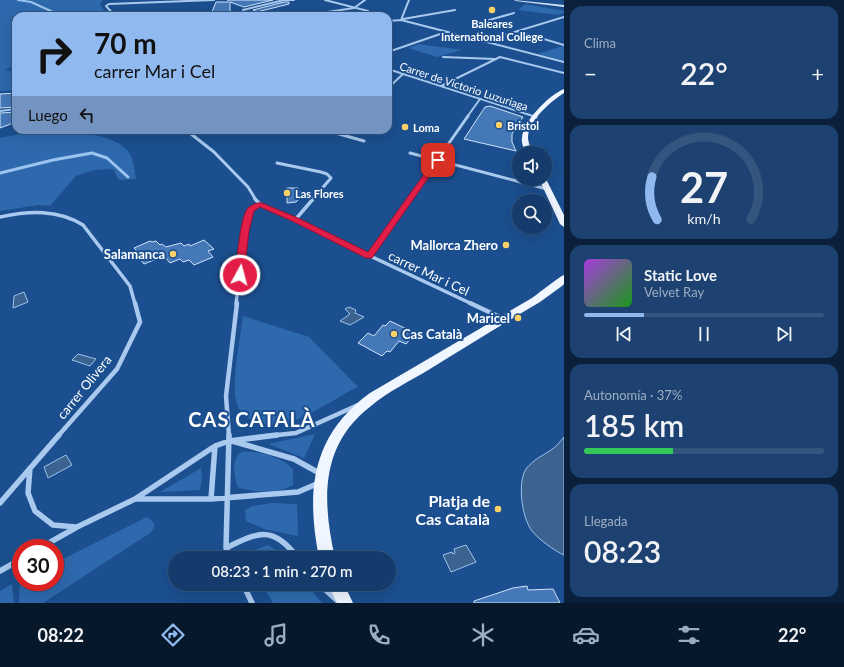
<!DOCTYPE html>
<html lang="es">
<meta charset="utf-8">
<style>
:root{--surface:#143b6b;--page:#1d4271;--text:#f1f3f6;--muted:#9dadc1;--line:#33557e;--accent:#90b9f0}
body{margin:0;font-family:Lato,sans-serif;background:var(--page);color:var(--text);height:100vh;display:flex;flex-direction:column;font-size:15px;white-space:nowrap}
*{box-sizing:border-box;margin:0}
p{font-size:13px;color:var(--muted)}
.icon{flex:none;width:22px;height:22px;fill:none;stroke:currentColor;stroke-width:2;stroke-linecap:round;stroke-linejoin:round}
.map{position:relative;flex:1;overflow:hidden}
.sheet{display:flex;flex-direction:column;gap:6px;padding:6px;background:#0b203b;width:280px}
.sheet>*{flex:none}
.top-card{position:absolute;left:12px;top:12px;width:380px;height:122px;border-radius:12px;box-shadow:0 4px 16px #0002,0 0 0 1px var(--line);background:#90b9f0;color:#111;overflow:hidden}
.buttons{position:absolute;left:512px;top:146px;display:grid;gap:8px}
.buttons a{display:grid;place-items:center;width:40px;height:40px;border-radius:50%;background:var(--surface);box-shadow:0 4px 16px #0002,0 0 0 1px var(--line);font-size:20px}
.speed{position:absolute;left:12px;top:539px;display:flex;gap:8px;font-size:20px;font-weight:700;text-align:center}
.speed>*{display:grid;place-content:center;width:52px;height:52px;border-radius:50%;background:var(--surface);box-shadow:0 4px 16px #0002,0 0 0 1px var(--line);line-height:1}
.speed .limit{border:6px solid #d22;background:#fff;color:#111}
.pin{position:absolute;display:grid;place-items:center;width:34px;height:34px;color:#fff;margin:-17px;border-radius:8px;box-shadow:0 2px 6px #0006}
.me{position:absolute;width:44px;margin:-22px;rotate:7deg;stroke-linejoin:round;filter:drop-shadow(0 0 3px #0008)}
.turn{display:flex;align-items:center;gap:14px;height:84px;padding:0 16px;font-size:18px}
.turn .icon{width:52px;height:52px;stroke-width:2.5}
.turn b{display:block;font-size:28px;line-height:34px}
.then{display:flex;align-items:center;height:38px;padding:0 16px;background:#0003;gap:8px;font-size:15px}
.big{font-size:30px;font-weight:600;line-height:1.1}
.sheet .card{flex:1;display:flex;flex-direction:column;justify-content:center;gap:6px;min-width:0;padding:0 14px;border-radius:12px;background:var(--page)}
.sheet .dial{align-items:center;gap:0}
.dial svg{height:104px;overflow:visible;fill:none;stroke:var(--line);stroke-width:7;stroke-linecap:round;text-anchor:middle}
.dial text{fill:var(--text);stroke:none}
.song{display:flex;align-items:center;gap:12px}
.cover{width:48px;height:48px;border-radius:6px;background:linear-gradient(135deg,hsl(280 70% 55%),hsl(120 70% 35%))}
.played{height:4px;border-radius:2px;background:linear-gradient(90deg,var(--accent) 25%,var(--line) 25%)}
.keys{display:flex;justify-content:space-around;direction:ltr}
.heat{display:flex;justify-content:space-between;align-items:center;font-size:22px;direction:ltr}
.charge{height:6px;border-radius:3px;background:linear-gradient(90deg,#34c759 37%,var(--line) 0)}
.trip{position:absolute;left:168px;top:551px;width:228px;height:40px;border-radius:20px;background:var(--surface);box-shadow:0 4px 16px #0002,0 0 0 1px var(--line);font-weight:600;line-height:40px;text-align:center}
.menu{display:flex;height:64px;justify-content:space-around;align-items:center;background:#08182b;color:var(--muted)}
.menu .icon{width:28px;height:28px}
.menu .active{color:var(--accent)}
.menu b{font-size:18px;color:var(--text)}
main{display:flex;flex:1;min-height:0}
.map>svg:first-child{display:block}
.green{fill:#2e69ad}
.water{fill:#3c6290;stroke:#9cc4f0}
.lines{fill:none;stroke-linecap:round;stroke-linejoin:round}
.stream-far1{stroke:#9cc4f0;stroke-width:2}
.stream{stroke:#9cc4f0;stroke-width:3}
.building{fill:#4478b7;stroke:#cfe3fa}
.street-far4{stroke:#a9c9ee;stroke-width:2}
.street-far3{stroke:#a9c9ee;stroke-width:3}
.street-far2{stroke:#a9c9ee;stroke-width:3.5}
.street-far1{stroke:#a9c9ee;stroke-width:4.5}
.street{stroke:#a9c9ee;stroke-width:5.5}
.secondary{fill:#d6e6fa;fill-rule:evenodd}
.primary{fill:#f0f6ff;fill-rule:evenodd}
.route{fill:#e11d48;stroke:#92132f}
.poi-dot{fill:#ffd166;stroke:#1b4f8f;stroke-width:1.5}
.labels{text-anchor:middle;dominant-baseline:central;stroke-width:4;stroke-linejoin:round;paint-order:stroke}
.far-poi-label{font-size:11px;font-weight:bold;fill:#fff;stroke:#1b4f8f;text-anchor:start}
.far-street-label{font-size:11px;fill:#fff;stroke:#1b4f8f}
.poi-label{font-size:13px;font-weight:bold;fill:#fff;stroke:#1b4f8f;text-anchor:end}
.street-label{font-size:13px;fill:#fff;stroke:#1b4f8f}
.near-poi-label{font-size:16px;font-weight:bold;fill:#fff;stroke:#1b4f8f;text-anchor:end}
.near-district-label{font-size:20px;font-weight:bold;letter-spacing:1px;fill:#fff;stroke:#1b4f8f}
</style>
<main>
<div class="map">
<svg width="564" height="603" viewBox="0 0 564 603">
<rect width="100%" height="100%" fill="#1b4f8f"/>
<path class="green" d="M0,0H102L100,5L109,16H16V64L5,70L16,72V90L0,91Z
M525,4L564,11V13L557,15L518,10Z
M151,11H205L211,15L145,16Z
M419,44L462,50L437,57L408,48Z
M562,46H564V61L538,54Z
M39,130C63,131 122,131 132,158C134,165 135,173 136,179L119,180L113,169L94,170L76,176L50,206L39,205L0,211V138Z
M243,316L309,337L358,387C348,391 340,397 331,402C319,408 308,415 296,420C273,429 238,426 235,395C233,373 240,340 243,316Z
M315,434L304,458L268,444Z
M241,452C258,450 281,457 293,469V485C278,494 254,493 238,487C234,477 231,459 241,452Z
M201,468L202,479L200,490L160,492Z
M272,503L297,504L298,536L264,529L246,521L245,510L252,506Z
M147,517L154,523V528L150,533L43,603H19L20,580L21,582H55V563Z
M268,545L279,552L284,558H252L257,549Z
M12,584L14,603H0V591Z
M262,584H306L322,603H273Z"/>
<path class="water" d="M24,292L28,302L13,308L14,296Z
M349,307L356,310L355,313L364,317L350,325L340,321L350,314L345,309Z
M78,354L96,359L90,366L72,360Z
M564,437V555C556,552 537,538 532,531C522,518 517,483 526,469C533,460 542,456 551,450C556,447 560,442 564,437Z
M66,455L72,465L48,478L44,467Z
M466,545L476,562L451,572L443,555L452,552L453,554L455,553L454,549Z"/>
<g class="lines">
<path class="stream-far1" d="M18,0L31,2L53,12L54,16"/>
<path class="stream" d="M0,173L53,160L92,153L107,158L128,177"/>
</g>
<path class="building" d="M228,0H273L244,7L230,2V14H215V12H212L216,2H228Z
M284,2H289V4L257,12L253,10Z
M16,93V107L0,108V94Z
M490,106L523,117L512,134V142L516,151L464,139L485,107Z
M16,112V122L0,128V113Z
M287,188H298V192H306L296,202L287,203Z
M204,240L214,249L208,251L213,257L194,265L189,260L183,262L180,259L170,263L164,256L144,264L134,252L137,251L134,248L150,241L152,242L156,241L160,245L162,244L166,247L181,243L184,246L189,244L190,246Z
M390,321L415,333L406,344L399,341L390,352L387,351L382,356L358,343L368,333L374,336L383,325L385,326Z
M527,586L528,590L553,589L560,603H474V601L513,588Z"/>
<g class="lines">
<path class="street-far4" d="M325,0L368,11
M243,10L284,0H294
M115,16L106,6L109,4L214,0
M301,16L354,8L365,0
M403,19L455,10
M401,20L409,0
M388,21L401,20L564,62
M475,24L514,13
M517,31L564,45
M485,41L564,17
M388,52L446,32
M443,57L495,59
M388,69L536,117
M441,86L500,57L564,73
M388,88L403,74
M0,111L16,109
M467,117L480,99"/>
<path class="street-far3" d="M534,116L536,117
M186,130L214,152L248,187L256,200
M325,130L364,141
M410,153L547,189
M277,163L321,172L327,174L331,178L312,200
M409,200L468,116"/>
<path class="street-far2" d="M255,199L260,204L472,304
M0,217C29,211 57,209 83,225L130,286L135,304
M295,220L313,199
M369,256L409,199
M236,304L245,231L251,210L260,204"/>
<path class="street-far1" d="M470,303L504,319
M58,436L117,369L140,322L135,303
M229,436L226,396L237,303
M268,436L296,433L358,405"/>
<path class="street" d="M229,435L226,548L231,558
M277,435L229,441L215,446L135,499H211L298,492L319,483
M232,441L294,459L321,474
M30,468L28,493L35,511L53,525L76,527
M211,499L215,446
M0,503L59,435
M40,548L77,527L135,499
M226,548C260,531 273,526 298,558
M0,571L21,559
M243,584L252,603
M319,584L340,603"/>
<path class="secondary" d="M514,0L564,5V7L516,1Z"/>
<path class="primary" d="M564,89V93C550,102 529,120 528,137C528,143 531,148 533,153H525C524,148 521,143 522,138C523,121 549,95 564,89Z
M545,177L564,215V227L560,224L539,179H545Z
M564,275V284L562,286L540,302C503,324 467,346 430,369C410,381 389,391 371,406C320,445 322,500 335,558H319C306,491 311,436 370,393L532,298C538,294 560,276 564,275Z
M328,584H344L353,603H337Z"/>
</g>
<path class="route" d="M438,158L441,160L372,258H366L292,221L260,207L254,211L249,231L244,275L240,278L235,275C237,262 240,216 248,208C251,205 258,202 262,203L298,218L368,252L435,159Z"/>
<g class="poi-dot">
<circle cx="492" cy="10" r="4"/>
<circle cx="499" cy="125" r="4"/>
<circle cx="405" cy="127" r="4"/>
<circle cx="287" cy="193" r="4"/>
<circle cx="506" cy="245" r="4"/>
<circle cx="173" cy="254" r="4"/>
<circle cx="518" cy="318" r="4"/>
<circle cx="394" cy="334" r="4"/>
<circle cx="498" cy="509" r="4"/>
</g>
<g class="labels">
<g class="far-poi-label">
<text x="492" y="23" text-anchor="middle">Baleares<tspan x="492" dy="13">International College</tspan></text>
<text x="507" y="125">Bristol</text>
<text x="413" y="127">Loma</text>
<text x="295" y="193">Las Flores</text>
</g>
<g class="far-street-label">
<text transform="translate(464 86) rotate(18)">Carrer de Victorio Luzuriaga</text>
</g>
<g class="poi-label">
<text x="498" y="245">Mallorca Zhero</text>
<text x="165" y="254">Salamanca</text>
<text x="510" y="318">Maricel</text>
<text x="402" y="334" text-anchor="start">Cas Català</text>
</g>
<g class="street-label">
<text transform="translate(429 273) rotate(25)">carrer Mar i Cel</text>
<text transform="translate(84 387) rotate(-51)">carrer Olivera</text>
</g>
<g class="near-poi-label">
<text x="490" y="500">Platja de<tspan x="490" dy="18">Cas Català</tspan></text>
</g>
<g class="near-district-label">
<text x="252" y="419">CAS CATALÀ</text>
</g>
</g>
</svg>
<div class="buttons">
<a><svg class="icon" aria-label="sound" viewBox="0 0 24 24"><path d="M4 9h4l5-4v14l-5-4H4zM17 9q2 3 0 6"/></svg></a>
<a><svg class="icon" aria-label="search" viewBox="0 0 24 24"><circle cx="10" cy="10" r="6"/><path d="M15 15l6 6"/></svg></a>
</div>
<div class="speed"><div class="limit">30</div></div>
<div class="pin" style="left:438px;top:160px;background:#d93025"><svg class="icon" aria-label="arrive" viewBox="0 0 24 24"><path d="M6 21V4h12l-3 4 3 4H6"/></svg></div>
<svg class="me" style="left:240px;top:275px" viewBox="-20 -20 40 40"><circle r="17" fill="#e11d48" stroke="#fff" stroke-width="3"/><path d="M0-11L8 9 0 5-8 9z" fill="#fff"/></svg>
<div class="trip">08:23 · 1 min · 270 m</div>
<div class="top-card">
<div class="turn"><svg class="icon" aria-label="right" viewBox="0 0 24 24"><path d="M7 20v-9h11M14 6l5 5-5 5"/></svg><div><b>70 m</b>carrer Mar i Cel</div></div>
<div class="then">Luego<svg class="icon" aria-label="left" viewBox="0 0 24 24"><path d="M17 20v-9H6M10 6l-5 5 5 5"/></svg></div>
</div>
</div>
<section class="sheet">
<div class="card"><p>Clima</p>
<div class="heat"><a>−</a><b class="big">22°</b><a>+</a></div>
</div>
<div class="card dial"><svg viewBox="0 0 100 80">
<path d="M14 69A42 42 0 1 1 86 69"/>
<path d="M14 69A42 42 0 0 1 10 36" stroke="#90b9f0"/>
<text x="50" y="56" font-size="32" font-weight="700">27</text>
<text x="50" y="72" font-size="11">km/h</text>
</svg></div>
<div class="card">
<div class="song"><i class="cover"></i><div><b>Static Love</b><p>Velvet Ray</p></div></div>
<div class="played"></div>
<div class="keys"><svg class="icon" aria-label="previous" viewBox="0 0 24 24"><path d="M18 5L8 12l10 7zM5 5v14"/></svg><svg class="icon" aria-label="pause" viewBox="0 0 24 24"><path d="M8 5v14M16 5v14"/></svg><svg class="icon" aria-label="next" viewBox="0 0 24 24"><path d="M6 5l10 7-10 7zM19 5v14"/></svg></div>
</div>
<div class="card"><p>Autonomía · 37%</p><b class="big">185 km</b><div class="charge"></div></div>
<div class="card"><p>Llegada</p><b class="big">08:23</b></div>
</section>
</main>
<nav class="menu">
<b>08:22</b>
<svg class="icon active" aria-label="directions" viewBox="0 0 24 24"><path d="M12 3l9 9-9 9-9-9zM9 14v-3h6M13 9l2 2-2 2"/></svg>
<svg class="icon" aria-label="music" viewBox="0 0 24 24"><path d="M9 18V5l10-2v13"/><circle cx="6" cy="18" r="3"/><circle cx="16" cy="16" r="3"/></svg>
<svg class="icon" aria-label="phone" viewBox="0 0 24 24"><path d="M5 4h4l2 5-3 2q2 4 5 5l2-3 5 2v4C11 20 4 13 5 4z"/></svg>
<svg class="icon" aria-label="climate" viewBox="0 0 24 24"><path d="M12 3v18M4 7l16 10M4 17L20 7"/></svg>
<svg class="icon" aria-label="car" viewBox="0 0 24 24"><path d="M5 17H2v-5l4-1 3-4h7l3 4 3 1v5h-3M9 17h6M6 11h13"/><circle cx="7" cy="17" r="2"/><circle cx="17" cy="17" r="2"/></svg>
<svg class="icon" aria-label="filters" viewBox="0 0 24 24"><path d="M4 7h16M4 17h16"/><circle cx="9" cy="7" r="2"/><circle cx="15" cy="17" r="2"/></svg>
<b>22°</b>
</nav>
